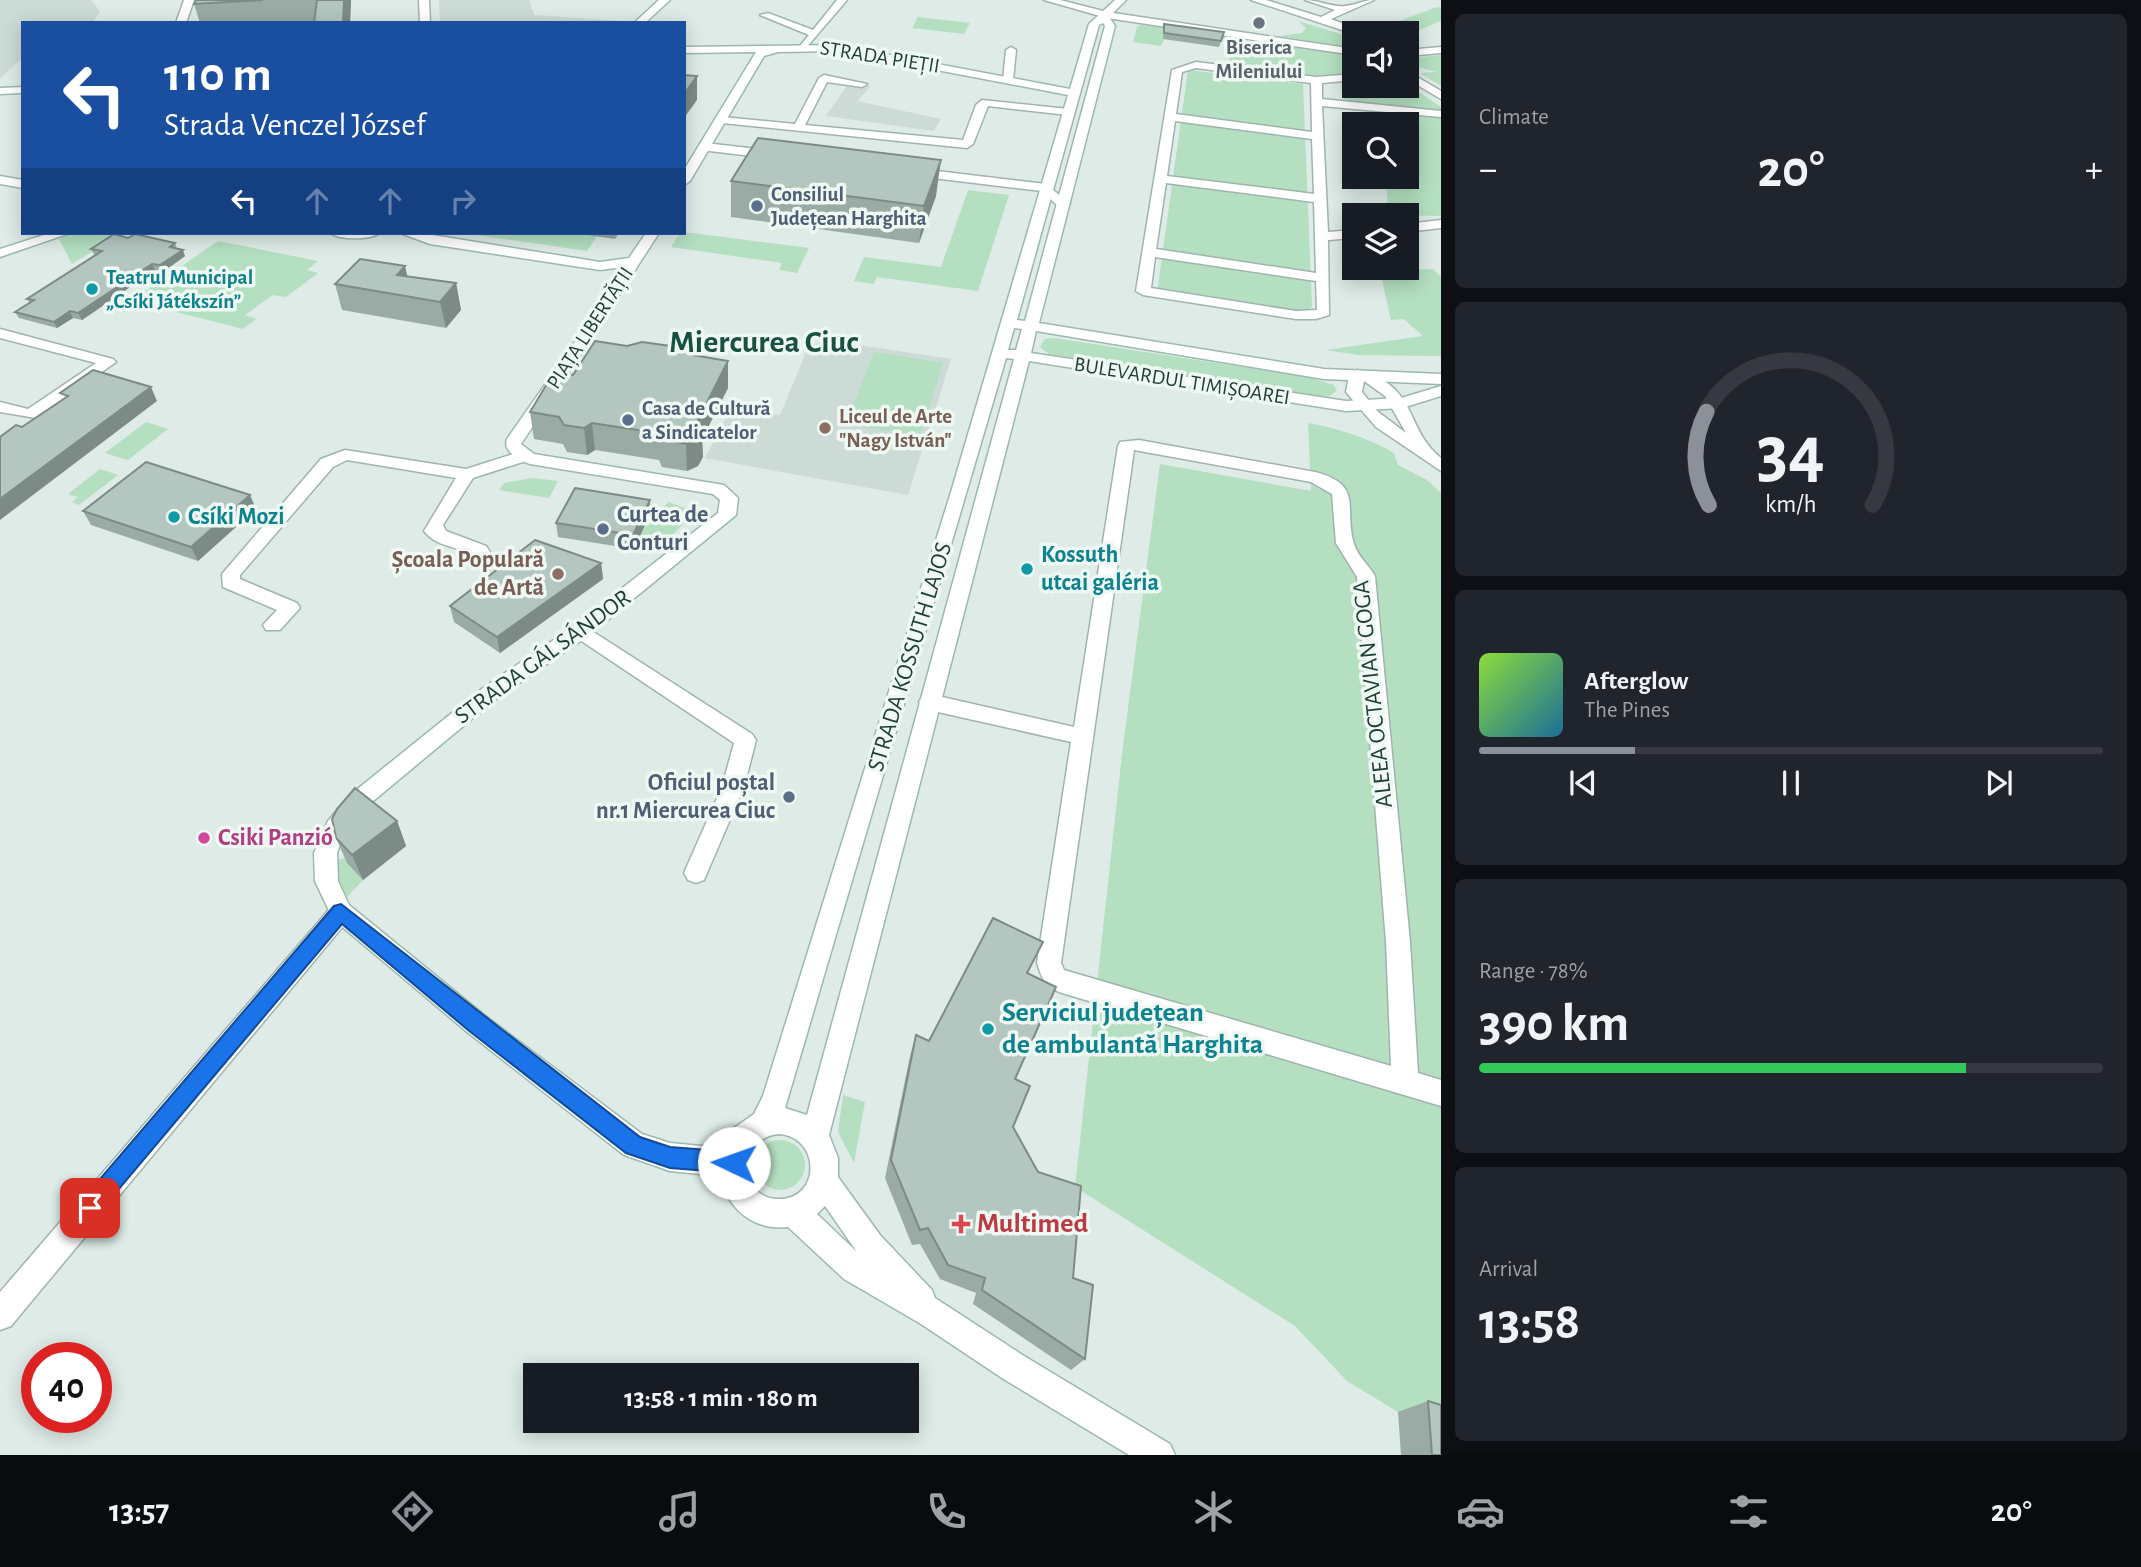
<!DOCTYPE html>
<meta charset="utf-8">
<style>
:root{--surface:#171b24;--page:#20242c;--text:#f1f3f6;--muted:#9ea1a6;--line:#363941;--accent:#8c9099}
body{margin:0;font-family:"Alegreya Sans",sans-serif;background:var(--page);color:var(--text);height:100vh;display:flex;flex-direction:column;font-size:26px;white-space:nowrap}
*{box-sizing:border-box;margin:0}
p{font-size:23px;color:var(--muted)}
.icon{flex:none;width:38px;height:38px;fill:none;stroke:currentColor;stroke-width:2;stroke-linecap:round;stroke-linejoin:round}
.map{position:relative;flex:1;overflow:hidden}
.drawer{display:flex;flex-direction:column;gap:14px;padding:14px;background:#0d0f14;width:700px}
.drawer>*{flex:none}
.guide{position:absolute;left:21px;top:21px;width:665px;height:214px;border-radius:0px;box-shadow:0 4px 18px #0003;background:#1a4fa0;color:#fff;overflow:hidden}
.fabs{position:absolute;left:1342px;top:21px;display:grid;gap:14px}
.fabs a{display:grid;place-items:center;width:77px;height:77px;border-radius:0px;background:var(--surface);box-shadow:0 4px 18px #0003;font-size:35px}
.speed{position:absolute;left:21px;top:1342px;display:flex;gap:14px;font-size:35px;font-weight:700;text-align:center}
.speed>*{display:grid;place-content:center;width:91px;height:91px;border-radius:50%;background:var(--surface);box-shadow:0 4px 18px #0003;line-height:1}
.speed .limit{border:10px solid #d22;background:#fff;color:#111}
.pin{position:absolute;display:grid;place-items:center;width:60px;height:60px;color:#fff;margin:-30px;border-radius:14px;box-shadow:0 4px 10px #0006}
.me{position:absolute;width:77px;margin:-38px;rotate:273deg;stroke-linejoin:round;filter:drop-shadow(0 0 5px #0008)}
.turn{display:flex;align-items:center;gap:24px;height:147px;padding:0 28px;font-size:32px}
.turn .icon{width:91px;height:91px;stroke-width:2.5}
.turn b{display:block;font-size:49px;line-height:60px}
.lanes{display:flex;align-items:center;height:66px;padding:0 28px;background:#0003;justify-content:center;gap:35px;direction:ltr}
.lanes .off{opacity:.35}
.big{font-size:52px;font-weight:600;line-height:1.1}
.drawer .tile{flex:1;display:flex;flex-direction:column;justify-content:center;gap:10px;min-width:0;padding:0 24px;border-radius:10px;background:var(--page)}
.drawer .dial{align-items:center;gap:0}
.dial svg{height:182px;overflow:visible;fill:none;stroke:var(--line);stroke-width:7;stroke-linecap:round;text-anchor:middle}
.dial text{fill:var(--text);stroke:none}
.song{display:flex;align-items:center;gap:21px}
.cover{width:84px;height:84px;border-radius:10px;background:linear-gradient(135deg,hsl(90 70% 55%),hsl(200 70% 35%))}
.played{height:7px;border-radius:4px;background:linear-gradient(90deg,var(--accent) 25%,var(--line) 25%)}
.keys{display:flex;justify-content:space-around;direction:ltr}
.heat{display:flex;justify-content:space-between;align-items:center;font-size:38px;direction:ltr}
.charge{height:10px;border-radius:5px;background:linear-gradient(90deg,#34c759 78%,var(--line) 0)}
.trip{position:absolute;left:523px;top:1363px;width:396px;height:70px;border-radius:0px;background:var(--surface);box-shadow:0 4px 18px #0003;font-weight:600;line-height:70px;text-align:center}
.menu{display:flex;height:112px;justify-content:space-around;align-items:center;background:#090b0e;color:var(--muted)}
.menu .icon{width:49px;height:49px}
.menu .current{color:var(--accent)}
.menu b{font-size:32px;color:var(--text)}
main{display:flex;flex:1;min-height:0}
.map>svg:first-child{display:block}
.built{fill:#ccdbd5}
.green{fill:#b4dfc1}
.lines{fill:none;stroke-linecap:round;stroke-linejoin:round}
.street-casing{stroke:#a1b3ad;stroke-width:3}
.secondary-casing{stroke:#9cb8af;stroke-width:3}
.street{fill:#fff;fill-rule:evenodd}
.secondary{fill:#fff;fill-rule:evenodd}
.wall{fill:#9aaaa4}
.shaded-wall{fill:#7d8b86}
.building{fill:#b3c6bf;stroke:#7d8b86;stroke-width:2}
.route{fill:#1a73e8;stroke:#114b97;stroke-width:2}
.worship-dot{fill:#6b7280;stroke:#eff8f3;stroke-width:2.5}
.service-dot{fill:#5c6f8a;stroke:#eff8f3;stroke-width:2.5}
.culture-dot{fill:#0f9aa8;stroke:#eff8f3;stroke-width:2.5}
.education-dot{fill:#8d6e63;stroke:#eff8f3;stroke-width:2.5}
.hotel-dot{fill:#d1479c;stroke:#eff8f3;stroke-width:2.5}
.health-dot{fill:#e0444e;stroke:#eff8f3;stroke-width:2.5}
.labels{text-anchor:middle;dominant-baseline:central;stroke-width:7;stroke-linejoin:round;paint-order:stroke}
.far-worship-label{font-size:21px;font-weight:bold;fill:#5b616d;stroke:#eff8f3}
.far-street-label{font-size:21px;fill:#1e3d35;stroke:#eff8f3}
.far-service-label{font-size:21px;font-weight:bold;fill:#4e5e75;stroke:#eff8f3;text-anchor:start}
.far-culture-label{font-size:21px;font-weight:bold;fill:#0d838f;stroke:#eff8f3;text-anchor:start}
.far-education-label{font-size:21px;font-weight:bold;fill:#785e54;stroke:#eff8f3;text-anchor:start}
.service-label{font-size:24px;font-weight:bold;fill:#4e5e75;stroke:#eff8f3;text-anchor:start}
.culture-label{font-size:24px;font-weight:bold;fill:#0d838f;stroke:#eff8f3;text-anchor:start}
.education-label{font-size:24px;font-weight:bold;fill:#785e54;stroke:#eff8f3;text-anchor:end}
.street-label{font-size:24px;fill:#1e3d35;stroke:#eff8f3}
.hotel-label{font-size:24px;font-weight:bold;fill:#b23c85;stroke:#eff8f3;text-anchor:start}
.near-culture-label{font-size:28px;font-weight:bold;fill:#0d838f;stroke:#eff8f3;text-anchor:start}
.near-health-label{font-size:28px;font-weight:bold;fill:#be3a42;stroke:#eff8f3;text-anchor:start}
.far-town-label{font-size:32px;font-weight:bold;fill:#185144;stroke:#eff8f3}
</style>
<main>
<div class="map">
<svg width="1441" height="1455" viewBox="0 0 1441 1455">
<rect width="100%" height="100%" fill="#deebe6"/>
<path class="built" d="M0,0H91L100,11L93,23H23V57L0,79Z
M439,0H529L534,15L623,21L440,23Z
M849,83L871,86L857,101L941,119L934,131L826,116Z
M825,340L951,359L908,495L705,458L732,407L780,415L808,348Z"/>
<path class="green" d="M1437,7L1441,8V21L1417,31L1394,23Z
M918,17L970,23L964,34L912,28Z
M1298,21L1354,38V48L1280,36L1302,33L1306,28Z
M1141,25L1240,37L1238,41L1168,31L1161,46L1133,42L1137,27Z
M1260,41L1354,56V61H1349L1351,73L1310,76L1228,63L1233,43Z
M1441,55V86L1420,73L1436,72L1407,64V59L1411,58Z
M1188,70L1303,84L1312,306L1309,310L1299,313L1157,293Z
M1354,80V86L1407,84L1441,107V216L1389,215L1385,177H1407V124H1380L1379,107L1345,103L1342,81Z
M968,190L1009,195L978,291L877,277L874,284L854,281L864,257L941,267Z
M684,232L809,248L797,273L779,270L782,263L671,247L680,233Z
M72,233H123L72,264L59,239Z
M462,233H571L597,236L587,251Z
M218,241L318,261L307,270L318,273L286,297L273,295L245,315L256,319L243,329L176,312L185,306L140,295Z
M1433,269L1441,277V356L1358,355L1326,350L1423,336L1404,319L1391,320L1380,271Z
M1054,338L1308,377L1334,385L1337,390L1330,396L1303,395L1049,354L1040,347L1045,339Z
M874,352L943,363L920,436L846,424Z
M146,422L168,429L128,460L105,453Z
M1308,423C1340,429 1366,437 1394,453L1398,465L1427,480L1441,493V1426L1398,1412L1347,1381L1295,1326L1075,1187L1122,754L1160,464L1311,491Z
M100,469L118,475L79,505L72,502L78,497L68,494Z
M533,478L558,481L549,498L499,490L504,483Z
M669,502L690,510L688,519L658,550L636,545L650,514L659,511Z
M345,858L363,880L346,898L338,887L334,861Z
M843,1095L865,1102L854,1163L838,1132Z
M755 1165a25 25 0 1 1 50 0a25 25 0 1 1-50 0Z"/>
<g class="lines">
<g class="street-casing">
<path id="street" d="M184,0H194L186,23H176Z
M419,0H429L430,23H420Z
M837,0H847L805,49L800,46L809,35L760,15L768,13L813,30Z
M1044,0H1060L1107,12L1354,49V55L1107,18Z
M1251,0H1266L1321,17L1335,10L1305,0C1318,0 1334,8 1345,6C1356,5 1363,0 1374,0L1331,19L1367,33L1354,34Z
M1011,47L1016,50L1013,80L1008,83L1003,80L1006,50Z
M1441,47V53L1407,56V50Z
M1196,62L1316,77L1354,74V80L1322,83V99L1441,111V117L1322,106L1328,232L1354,230V238L1328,240L1329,315L1316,319H1296L1143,295L1136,291L1172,70ZM1196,68L1311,83L1312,132L1176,114L1182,72ZM1175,121L1312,139L1314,194L1167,176ZM1166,183L1314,202L1316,273L1156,249ZM1155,257L1316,281L1317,310L1296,311L1151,288Z
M1407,71L1441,91V99L1407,79Z
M824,75L867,84L862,87L827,82L805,125L963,140L976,105L982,100L1068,109L1074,112L1068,115L988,106L973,144L967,148L722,123L716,120L722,117L795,124L819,78Z
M705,143L776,151L782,155L776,159L701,150V144Z
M912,168L1046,184L1070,204L1059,207L1042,191L908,175V169Z
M1441,220V228L1407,232V224Z
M625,264L637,267L591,339H581L579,336Z
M0,329L113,359L116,362L36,418L0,412V402L28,409L96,363L0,338Z
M1357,370C1420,386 1403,427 1441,458V471L1376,427L1346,392L1349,375ZM1364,381L1385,396L1406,433L1377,411L1362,392Z
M1139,440L1315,472C1365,485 1343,508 1354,544C1358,557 1369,565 1375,576L1410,942L1418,1073L1441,1080V1106L1062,993C1045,987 1042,979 1037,963L1071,742L929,710L922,707L919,702L922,697L929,694L1074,727L1118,446L1120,442ZM1134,450L1311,482L1332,494L1336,543L1357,577L1386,942L1391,1066L1064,970L1061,963Z
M345,450L466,469L523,451L531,456L529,460L473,478L443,525L446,531L486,546L498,564L489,570L482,568C467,542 440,552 424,531L456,478L347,460L333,467L240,575V579L297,603L300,608L280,630H266L263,625L277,610L223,587L222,574L321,459Z
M581,624L752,734L756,740L744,787L704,880L696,883L688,880L684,873L722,787L734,743L574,636L571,631Z
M341,902L349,905L353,912L349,919L11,1326L0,1330V1292L333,905Z"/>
</g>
<g class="secondary-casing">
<path id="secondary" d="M659,0H670L645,23H634Z
M1115,0H1126L1109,17L1115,26L1039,323L1324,369L1441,374V384L1324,379L1036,331L1031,353L1346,401L1401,398L1441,386V396L1402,408L1346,411L1029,361L829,1135L838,1158V1177L880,1235L932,1290L935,1298L1024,1356L1170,1444L1175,1455H1129L1002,1378L921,1324L844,1279L788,1227C753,1231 727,1208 720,1176L670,1171L624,1155L466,1031L333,919L315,881L314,853L328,821L350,795L483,688L574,626L718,513L720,500L713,494L530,464C520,461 502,451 507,439L581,333H591L593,336L521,444L534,454L724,485L738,498L736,515L588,636L497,698L366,807L344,834L337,853L338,881L349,905L484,1015L642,1134L670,1143L723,1148L734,1128L754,1114L763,1096L951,492L1068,95L837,51L778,52L764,56L690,181L684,185V170L756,52L684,53V47L837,45L1070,89L1089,24ZM1103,23L1105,26L1025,321L1017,320L1099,25ZM1014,328L1022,329L1016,350H1008ZM1006,358L1014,359L807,1115L785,1108ZM779,1134C821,1137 821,1199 779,1199C737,1199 738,1137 779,1134ZM825,1206L857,1252L817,1214Z
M23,87V93L0,94V88Z
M0,176L23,180V188L0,184Z
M50,233H70L0,257V249Z
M330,233H380C370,240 340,240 330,233Z
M400,233H420L600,262L629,258L646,233H659L635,270L630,271L623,267L600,270L430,244Z"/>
</g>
<use href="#street" class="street"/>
<use href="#secondary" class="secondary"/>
</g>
<path class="wall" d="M196,0H351L350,23H200L194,4Z
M1164,24L1224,32L1219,47L1163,39Z
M731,181L936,196L919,243L731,217Z
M573,233H619L615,239Z
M128,238L175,243L177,249L185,256L163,272L155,270L82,320L73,318L57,328L19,318L15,312L30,303L27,299L95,256L91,249Z
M407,276L456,283L461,310L446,328L342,310L335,284Z
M728,388L702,439L703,457L698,466L687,471L662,467L659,460L595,450L587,455L567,452L563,444L534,439L530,412Z
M650,500V514L634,549L558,537L556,523Z
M256,509L198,561L91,525L83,511Z
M601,563L603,579L500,653L454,622L450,606Z
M397,821L406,846L363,880L347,863L336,838Z
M1028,973L1015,1079L1013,1127L1073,1278L1085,1359L1071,1370L973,1304L976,1293L940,1279L920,1244L912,1245L885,1178L910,1056L916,1035L929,1041Z
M1428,1401L1441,1455H1401L1398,1412Z"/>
<path class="shaded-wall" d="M344,0H351L350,23H343Z
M697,76V100L684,118V94Z
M941,160L936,196L919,243L924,206Z
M183,250L185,256L163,272L160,265Z
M152,264L155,270L82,320L78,313Z
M405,266L411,291L397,275Z
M456,283L461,310L446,328L440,302Z
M70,311L73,318L57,328L54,322Z
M728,361V388L702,439L703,457L698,466L687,471L686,444Z
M151,387L157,401L0,520V499Z
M592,423L595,450L587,455L584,428Z
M250,495L256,509L198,561L191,547Z
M650,500V514L634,549L633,535Z
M601,563L603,579L500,653L497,637Z
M397,821L406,846L363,880L352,855Z"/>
<path class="building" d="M196,0H263L194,4Z
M317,0H344L343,23H314Z
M1164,24L1224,32L1221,41L1164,33Z
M684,75L697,76L684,94Z
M758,138L941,160L924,206L731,181Z
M114,234L128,238L135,234L175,243L170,247L183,250L160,265L152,264L78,313L70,311L54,322L15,312L34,300L27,299L102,251L91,249Z
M360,259L405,266L397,275L456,283L440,302L335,284Z
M595,341L627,346L642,342L685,348L693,355L728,361L696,424L702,430L697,439L686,444L661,439L657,433L592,423L584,428L564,425L559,417L530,412L554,372L573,375Z
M93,370L151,387L0,499V437L16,425L22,427L68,396L60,393Z
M146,462L250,495L191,547L83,511Z
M575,488L650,500L633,535L556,523Z
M535,540L601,563L497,637L450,606Z
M355,788L397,821L352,855L336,838L332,819L337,809Z
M993,918L1043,942L1027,973L1056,987L1015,1079L1030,1086L1013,1127L1038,1172L1081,1186L1073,1278L1093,1285L1085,1359L982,1290L985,1278L948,1265L928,1228L920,1230L891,1160L916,1035L929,1041Z
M1428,1401L1441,1405V1455H1432Z"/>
<path class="route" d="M341,904L640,1137L670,1147L734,1152L741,1155L744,1163L741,1170L734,1173L670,1168L626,1153L468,1030L342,924L97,1215L90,1218L82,1215L79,1208L82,1200L334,906Z"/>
<circle class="worship-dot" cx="1259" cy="23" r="7"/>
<g class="service-dot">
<circle cx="757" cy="206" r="7"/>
<circle cx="628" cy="420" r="7"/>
<circle cx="603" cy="529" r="7"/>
<circle cx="789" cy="797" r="7"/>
</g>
<g class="culture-dot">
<circle cx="92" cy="289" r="7"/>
<circle cx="174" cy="517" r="7"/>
<circle cx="1027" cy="569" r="7"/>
<circle cx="988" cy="1029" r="7"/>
</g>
<g class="education-dot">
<circle cx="825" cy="428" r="7"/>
<circle cx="558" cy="574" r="7"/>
</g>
<circle class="hotel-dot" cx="204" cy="838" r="7"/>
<path class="health-dot" d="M957.5 1213.5h7v7h7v7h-7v7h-7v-7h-7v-7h7z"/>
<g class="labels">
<g class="far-worship-label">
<text x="1259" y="47">Biserica<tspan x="1259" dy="24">Mileniului</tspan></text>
</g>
<g class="far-street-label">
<text transform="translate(880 57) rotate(9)">STRADA PIEȚII</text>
<text transform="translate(590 328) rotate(-57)">PIAȚA LIBERTĂȚII</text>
<text transform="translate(1182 381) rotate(9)">BULEVARDUL TIMIȘOAREI</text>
</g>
<g class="far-service-label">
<text x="771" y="194">Consiliul<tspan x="771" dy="24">Județean Harghita</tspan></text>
<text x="642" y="408">Casa de Cultură<tspan x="642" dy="24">a Sindicatelor</tspan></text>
</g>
<g class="far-culture-label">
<text x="106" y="277">Teatrul Municipal<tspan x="106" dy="24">„Csíki Játékszín”</tspan></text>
</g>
<g class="far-education-label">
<text x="839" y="416">Liceul de Arte<tspan x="839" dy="24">"Nagy István"</tspan></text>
</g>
<g class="service-label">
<text x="617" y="515">Curtea de<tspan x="617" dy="28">Conturi</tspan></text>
<text x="775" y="783" text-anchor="end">Oficiul poștal<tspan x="775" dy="28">nr.1 Miercurea Ciuc</tspan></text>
</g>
<g class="culture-label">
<text x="188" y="517">Csíki Mozi</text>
<text x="1041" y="555">Kossuth<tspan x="1041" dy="28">utcai galéria</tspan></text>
</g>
<g class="education-label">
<text x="544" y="560">Școala Populară<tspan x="544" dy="28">de Artă</tspan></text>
</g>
<g class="street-label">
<text transform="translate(543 657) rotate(-36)">STRADA GÁL SÁNDOR</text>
<text transform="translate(910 657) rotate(-73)">STRADA KOSSUTH LAJOS</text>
<text transform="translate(1373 694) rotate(-96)">ALEEA OCTAVIAN GOGA</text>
</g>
<g class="hotel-label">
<text x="218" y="838">Csiki Panzió</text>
</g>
<g class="near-culture-label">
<text x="1002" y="1013">Serviciul județean<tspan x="1002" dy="32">de ambulantă Harghita</tspan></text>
</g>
<g class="near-health-label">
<text x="977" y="1224">Multimed</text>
</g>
<g class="far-town-label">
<text x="764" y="342">Miercurea Ciuc</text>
</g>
</g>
</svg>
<div class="fabs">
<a><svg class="icon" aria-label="sound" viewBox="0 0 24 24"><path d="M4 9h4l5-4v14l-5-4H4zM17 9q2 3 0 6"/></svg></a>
<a><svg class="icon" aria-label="search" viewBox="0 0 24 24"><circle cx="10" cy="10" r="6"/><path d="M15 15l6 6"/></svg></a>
<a><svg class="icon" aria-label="layers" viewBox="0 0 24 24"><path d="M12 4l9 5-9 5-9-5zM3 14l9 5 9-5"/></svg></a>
</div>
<div class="speed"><div class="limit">40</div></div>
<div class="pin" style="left:90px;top:1208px;background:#d93025"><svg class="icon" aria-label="arrive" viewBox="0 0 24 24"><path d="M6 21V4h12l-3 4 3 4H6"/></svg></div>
<svg class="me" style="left:734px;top:1163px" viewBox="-20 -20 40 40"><circle r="19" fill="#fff"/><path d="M0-13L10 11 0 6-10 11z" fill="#1a73e8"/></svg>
<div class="trip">13:58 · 1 min · 180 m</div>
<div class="guide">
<div class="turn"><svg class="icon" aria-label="left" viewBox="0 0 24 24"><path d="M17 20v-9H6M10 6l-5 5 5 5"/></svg><div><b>110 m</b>Strada Venczel József</div></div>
<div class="lanes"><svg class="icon" aria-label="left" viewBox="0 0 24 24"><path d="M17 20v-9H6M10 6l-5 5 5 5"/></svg><svg class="icon off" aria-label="ahead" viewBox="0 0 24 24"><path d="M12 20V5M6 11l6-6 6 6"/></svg><svg class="icon off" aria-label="ahead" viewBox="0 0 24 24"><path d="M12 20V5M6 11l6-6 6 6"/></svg><svg class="icon off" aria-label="right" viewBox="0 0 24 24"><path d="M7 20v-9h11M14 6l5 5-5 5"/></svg></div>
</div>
</div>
<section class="drawer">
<div class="tile"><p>Climate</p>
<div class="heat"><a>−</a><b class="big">20°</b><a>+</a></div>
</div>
<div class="tile dial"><svg viewBox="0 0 100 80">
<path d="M14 69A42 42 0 1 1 86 69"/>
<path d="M14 69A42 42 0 0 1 13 28" stroke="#8c9099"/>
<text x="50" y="56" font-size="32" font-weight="700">34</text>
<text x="50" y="72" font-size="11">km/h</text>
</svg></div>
<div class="tile">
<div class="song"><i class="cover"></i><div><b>Afterglow</b><p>The Pines</p></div></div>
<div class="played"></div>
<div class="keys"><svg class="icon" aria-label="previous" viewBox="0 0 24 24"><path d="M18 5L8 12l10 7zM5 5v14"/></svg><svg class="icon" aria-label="pause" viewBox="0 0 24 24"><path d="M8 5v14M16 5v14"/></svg><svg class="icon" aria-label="next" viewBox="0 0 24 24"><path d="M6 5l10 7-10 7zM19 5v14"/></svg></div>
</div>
<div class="tile"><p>Range · 78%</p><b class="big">390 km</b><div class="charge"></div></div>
<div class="tile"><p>Arrival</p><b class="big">13:58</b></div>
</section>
</main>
<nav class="menu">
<b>13:57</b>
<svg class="icon current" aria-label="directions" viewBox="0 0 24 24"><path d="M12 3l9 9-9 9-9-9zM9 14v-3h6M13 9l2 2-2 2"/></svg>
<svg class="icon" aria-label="music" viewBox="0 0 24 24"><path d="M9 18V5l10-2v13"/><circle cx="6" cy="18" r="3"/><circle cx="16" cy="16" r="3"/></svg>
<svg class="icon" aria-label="phone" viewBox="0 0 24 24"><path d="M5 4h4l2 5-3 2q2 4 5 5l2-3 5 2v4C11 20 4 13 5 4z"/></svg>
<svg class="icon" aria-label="climate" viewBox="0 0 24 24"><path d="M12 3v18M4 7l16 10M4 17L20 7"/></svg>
<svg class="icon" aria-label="car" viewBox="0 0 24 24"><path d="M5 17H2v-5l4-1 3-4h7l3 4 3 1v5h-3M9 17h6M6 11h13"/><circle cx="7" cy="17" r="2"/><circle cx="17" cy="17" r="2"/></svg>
<svg class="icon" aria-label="filters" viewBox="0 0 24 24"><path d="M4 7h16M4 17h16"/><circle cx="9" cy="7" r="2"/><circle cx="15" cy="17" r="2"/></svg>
<b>20°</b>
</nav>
